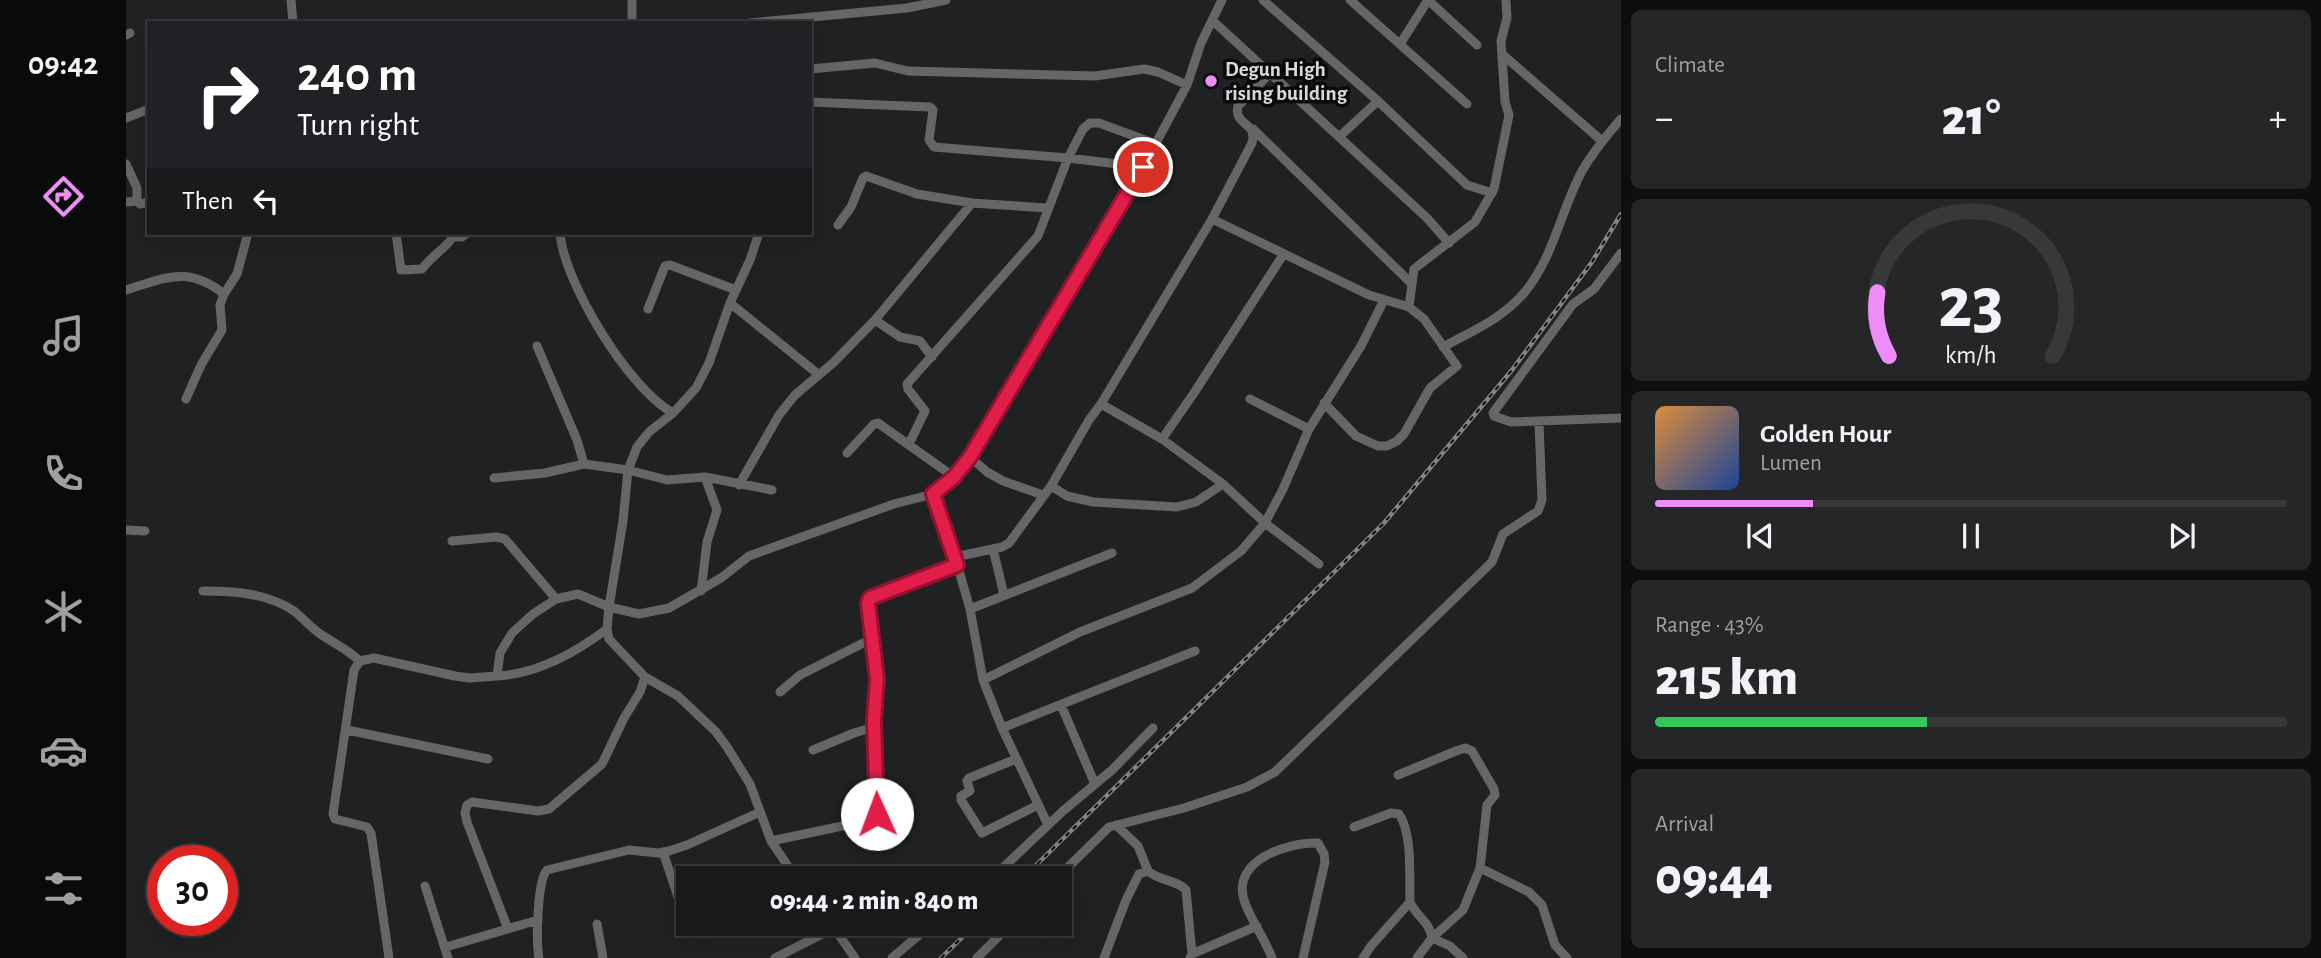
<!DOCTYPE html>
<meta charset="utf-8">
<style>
:root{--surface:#17191a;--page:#242627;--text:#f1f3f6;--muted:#9ea0a2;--line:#363839;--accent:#ee8cf8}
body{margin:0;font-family:"Alegreya Sans",sans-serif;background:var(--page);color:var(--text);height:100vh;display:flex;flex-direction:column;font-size:26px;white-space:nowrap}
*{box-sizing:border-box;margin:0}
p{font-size:23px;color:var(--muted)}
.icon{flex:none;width:38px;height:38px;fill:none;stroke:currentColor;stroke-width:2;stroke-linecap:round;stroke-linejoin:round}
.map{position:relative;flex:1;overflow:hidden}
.panel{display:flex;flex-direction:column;gap:10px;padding:10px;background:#0d0e0e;width:700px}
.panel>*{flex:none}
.hud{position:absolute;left:21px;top:21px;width:665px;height:214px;border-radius:0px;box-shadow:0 7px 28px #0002,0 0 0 2px var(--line);background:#202124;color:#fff;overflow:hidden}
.speed{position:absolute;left:21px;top:845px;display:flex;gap:14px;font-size:35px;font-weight:700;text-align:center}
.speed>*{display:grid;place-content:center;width:91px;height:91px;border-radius:50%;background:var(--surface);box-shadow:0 7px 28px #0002,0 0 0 2px var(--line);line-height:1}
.speed .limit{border:10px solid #d22;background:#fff;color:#111}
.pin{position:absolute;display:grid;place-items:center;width:60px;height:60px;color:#fff;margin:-30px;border:4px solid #fff;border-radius:50%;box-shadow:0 2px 7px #0007}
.me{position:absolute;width:77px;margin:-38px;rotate:358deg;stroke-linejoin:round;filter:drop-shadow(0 0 5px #0008)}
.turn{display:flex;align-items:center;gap:24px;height:147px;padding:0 35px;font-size:32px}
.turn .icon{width:91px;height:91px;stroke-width:2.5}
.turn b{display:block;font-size:49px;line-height:60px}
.then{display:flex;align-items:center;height:66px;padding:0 35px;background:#0003;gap:14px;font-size:26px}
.big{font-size:52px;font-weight:800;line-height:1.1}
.panel .tile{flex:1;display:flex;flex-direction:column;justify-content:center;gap:10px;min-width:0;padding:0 24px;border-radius:10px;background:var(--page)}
.panel .dial{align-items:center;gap:0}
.dial svg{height:182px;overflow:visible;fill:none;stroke:var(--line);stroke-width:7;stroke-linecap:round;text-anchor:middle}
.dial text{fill:var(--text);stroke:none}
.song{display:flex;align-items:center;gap:21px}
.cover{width:84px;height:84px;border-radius:10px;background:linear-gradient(135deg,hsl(30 70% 55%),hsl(220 70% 35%))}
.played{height:7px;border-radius:4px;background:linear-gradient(90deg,var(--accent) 25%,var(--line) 25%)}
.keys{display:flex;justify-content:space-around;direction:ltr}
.heat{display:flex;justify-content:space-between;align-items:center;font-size:38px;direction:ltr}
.charge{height:10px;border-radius:5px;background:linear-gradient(90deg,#34c759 43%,var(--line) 0)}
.trip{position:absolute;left:550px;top:866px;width:396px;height:70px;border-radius:0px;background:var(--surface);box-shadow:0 7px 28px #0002,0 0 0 2px var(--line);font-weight:800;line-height:70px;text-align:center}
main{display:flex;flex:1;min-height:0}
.tabs{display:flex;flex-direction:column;width:126px;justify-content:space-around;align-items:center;background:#090a0a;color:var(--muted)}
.tabs .icon{width:49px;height:49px}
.tabs .active{color:var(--accent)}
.tabs b{font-size:32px;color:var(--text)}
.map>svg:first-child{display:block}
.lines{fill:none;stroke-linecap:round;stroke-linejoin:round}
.minor{stroke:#666765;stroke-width:9}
.rail-casing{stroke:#848587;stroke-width:4.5}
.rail{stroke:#090a0b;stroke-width:2;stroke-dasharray:5;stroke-linecap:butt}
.route-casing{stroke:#92132f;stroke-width:18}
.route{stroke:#e11d48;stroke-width:12}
.poi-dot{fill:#ee8cf8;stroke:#090a0b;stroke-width:2.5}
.labels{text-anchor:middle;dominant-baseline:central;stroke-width:7;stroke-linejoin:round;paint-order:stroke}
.poi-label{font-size:21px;font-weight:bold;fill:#d8d9db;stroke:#090a0b;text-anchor:start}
</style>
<main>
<nav class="tabs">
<b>09:42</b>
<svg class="icon active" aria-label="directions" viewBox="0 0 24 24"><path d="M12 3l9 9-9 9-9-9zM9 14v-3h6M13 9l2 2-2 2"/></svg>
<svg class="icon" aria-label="music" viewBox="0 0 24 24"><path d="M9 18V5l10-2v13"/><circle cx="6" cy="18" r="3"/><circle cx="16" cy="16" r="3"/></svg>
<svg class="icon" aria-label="phone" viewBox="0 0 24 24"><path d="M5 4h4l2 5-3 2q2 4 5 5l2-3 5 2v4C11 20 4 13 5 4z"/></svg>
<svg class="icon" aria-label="climate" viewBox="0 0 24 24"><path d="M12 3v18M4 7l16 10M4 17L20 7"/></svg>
<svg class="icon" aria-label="car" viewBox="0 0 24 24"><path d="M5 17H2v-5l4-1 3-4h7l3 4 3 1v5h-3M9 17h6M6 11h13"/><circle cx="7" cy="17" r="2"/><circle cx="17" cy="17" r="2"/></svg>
<svg class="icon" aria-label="filters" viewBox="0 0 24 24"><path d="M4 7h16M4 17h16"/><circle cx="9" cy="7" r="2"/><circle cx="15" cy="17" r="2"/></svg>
</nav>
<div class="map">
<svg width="1495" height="958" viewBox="0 0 1495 958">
<rect width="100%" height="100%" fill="#1f2123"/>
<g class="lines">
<path class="minor" d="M165,0L167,23
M506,0V23
M1137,0L1252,101L1341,185L1366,193
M1224,0L1341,104
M1302,0L1351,45
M1086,20L1301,218L1323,243
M624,23L781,8L820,0
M0,35L4,33
M1274,44L1302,0
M1376,54L1476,141
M684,69L749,63L782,71L969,76L1018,69L1032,72L1061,85
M684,102L804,107L807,110L803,140L808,147L942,158L1017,167
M0,118L23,109
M1127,129L1286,284
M1213,137L1252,101
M0,164L11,188V201
M0,202L11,201L14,204L23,202
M1086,219L1243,295L1283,307L1298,319L1331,366L1304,388L1278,434L1271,441L1261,446H1252L1230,436L1198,403
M712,225L725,207L737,178L740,176L791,194L846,203L921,208
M270,233L275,270L296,269C305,256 318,250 327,237H336L341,233
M434,233C438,283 503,389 547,413
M633,233L624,260L604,303L583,363L570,388L547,413L523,432L511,447L502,470L497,521L483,607L481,629L483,639L519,677L552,696L590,732L601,747L624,784L645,841L670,878
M1495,253L1468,289L1447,304L1367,413L1368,416L1385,422L1495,418
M0,290C39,278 62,265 98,294
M604,303L692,374
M1283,307L1288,269L1349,222L1368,189L1383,115L1379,102L1375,41L1381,18L1380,0
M522,309L539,266L544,265L610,290
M749,320L774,337L794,341L806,357
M411,346L451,440L458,464
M1317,347C1346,331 1376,319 1398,293C1427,259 1435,210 1456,171C1467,152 1481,135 1495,119
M60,399L75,365L96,330L94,305L98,294L111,274L122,233
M1124,399L1183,429
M975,404L1036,439L1068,393L1157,255
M1036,439L1097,484L1139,523L1193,564
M783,444L799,411L782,389L781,384L912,236L942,158L957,129L964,123H973L1030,144
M721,453L748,424L752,423L828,477
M844,457L861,472L877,481L917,495
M368,478L419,473L458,464L502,470L541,480L579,477L646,490
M613,485L653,415L669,395L707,363L749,320L846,203
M925,486L941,496L967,502L1051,507L1070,502L1097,484
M807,494L829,557L844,609L857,680L876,728L922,825
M0,530L19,531
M326,541L370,537L379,539L430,599
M867,549L878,595
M829,557L876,547L883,543L925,486L963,420L975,404L1086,219L1126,143C1132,121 1107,126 1112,106L1144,73
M77,591C108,591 141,593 168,611C176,617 183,626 193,633C206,642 221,649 234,661
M575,591L581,542L591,510L579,477
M844,609L986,553
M371,676C412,674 449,653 481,629
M857,680L954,632L1066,588L1115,551L1139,523L1157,489L1183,429L1235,346L1258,300
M654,692L674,675L747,638
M935,705L969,784
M876,728L1069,651
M221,730L362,759
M687,750L728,733L748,727
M890,759L843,778L841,781L844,791L835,796V800L856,833L912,805
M1272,775L1330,751L1339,748L1346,751L1368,789L1369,795L1361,805L1354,868
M990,825L1012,846L1022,871
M1228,827L1265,813L1273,814C1287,834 1283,878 1284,902C1290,916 1304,922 1306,938
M645,841L745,820L749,818L752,798L748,720L751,679L742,603L744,598L750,594L831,565
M537,852L555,906L562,908
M650,878L664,870
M866,878L937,811L986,770L1027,728
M931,878L983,827L1058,808L1121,787L1149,772L1366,562L1377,534L1412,511L1416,500L1413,422
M299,886L322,958
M471,924L477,958
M706,925L729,958
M382,929L341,822L339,813L341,805L346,802L412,811L423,809L476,764L498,718L514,692L519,677
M1306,938L1324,946L1337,958
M320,947L412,920
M1066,954L1131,926
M263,958L245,833L241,827L209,819L207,814L228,670L234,661L248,658L329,676L343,678L371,676L374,653L386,633L407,614L430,599L452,594L483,607L513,614L543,608L595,578L623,556L768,504L807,494L828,477L844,457L1014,173L1061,85L1075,43L1096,0
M413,958C410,942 411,881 421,870L503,850L532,853L543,851L561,845L634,812
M649,958L708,928
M766,958L806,924
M851,958L885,924
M978,958L1000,900L1013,874L1022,871C1035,882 1050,879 1060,890L1066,954L1064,958
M1146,958C1139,939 1126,922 1119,903C1103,861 1161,842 1192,843L1198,854L1199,862L1177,958
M1237,958L1245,946L1284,902
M1291,958L1306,938L1337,910L1354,868L1403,892L1416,905L1429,945L1441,958"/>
<g class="rail-casing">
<path id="rail" d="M897,878L1258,523L1386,370L1466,262L1495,214
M815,958L850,924"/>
</g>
<use href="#rail" class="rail"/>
</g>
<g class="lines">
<g class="route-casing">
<path id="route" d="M751,814L748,720L751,679L742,603L744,598L831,565L807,494L828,477L844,457L1017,167"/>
</g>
<use href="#route" class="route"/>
</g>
<circle class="poi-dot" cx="1085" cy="81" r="7"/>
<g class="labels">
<g class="poi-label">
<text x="1099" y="69">Degun High<tspan x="1099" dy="24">rising building</tspan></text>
</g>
</g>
</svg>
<div class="speed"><div class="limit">30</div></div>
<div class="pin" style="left:1017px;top:167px;background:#d93025"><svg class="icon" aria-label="arrive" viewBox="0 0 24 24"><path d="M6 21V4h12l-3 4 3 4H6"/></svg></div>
<svg class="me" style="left:751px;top:814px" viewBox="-20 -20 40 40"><circle r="19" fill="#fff"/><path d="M0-13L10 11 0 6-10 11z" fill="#e11d48"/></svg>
<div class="trip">09:44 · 2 min · 840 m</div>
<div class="hud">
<div class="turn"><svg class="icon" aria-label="right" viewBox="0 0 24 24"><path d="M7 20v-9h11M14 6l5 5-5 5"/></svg><div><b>240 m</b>Turn right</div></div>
<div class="then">Then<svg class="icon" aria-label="left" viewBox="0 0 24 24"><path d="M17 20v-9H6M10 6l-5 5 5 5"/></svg></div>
</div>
</div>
<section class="panel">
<div class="tile"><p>Climate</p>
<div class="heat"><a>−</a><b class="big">21°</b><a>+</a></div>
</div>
<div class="tile dial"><svg viewBox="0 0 100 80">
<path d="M14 69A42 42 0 1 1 86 69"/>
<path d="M14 69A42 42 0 0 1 9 41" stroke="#ee8cf8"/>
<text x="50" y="56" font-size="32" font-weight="700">23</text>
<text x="50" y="72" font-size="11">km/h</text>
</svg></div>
<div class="tile">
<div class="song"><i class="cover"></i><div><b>Golden Hour</b><p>Lumen</p></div></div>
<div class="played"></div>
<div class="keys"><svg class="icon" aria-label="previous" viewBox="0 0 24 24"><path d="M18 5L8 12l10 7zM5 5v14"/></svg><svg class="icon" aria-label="pause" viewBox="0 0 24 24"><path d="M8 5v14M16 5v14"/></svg><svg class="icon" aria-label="next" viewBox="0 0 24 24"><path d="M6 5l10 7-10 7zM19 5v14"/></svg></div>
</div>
<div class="tile"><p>Range · 43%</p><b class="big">215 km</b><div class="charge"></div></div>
<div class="tile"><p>Arrival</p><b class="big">09:44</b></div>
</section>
</main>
